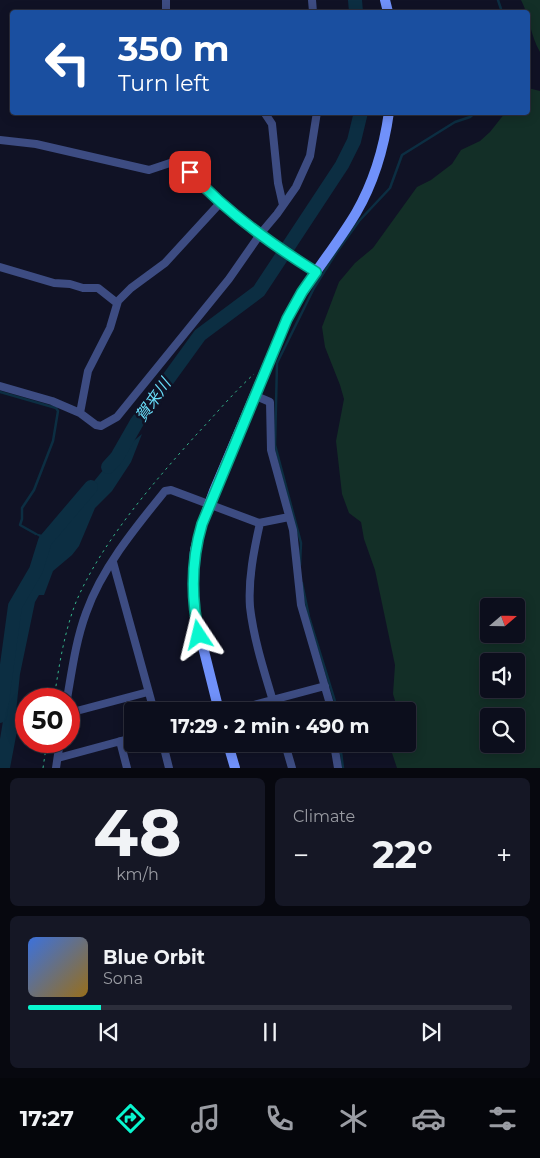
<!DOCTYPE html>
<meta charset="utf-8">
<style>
:root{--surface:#0c0e1c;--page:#151725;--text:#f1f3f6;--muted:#9a9ca3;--line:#2c2e3b;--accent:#09f6cf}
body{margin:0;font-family:Montserrat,"Noto Sans JP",sans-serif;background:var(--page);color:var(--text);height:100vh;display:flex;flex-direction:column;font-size:19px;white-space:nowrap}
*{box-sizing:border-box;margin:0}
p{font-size:16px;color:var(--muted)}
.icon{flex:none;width:28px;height:28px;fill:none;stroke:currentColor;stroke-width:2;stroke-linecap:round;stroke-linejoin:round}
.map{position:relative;height:768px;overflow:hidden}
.panel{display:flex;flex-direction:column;gap:10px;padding:10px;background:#07080f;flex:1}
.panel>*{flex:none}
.guide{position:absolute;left:10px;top:10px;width:520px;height:105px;border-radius:5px;box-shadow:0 2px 12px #0003,0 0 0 1px var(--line);background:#1a4fa0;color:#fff;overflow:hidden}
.needle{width:32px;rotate:70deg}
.tools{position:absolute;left:480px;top:598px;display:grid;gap:10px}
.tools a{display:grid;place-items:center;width:45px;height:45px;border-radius:5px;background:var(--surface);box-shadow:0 2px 12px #0003,0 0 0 1px var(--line);font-size:25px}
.speed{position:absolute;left:15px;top:688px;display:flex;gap:10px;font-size:25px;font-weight:700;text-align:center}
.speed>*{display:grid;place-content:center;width:65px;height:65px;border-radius:50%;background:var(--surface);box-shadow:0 2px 12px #0003,0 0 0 1px var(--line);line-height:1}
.speed .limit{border:8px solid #d22;background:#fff;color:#111}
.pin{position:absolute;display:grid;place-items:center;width:42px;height:42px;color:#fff;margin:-21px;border-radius:10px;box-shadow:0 2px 8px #0006}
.me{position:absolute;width:55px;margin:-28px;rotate:350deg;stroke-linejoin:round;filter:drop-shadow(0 0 4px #0008)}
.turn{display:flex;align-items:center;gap:18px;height:105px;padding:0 25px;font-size:22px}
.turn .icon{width:65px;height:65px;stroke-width:2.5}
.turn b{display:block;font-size:35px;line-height:42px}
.big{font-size:38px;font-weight:700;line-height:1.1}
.panel .tile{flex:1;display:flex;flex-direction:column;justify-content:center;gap:8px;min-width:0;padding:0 18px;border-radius:8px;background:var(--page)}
.panel .dial{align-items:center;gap:0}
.dial b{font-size:65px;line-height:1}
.song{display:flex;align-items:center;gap:15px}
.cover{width:60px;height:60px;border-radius:8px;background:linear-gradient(135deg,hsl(220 70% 55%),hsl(40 70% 35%))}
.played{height:5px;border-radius:2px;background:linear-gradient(90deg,var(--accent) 15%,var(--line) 15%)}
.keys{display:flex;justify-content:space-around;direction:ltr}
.heat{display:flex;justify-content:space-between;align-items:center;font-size:28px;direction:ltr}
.panel .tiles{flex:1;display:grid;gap:10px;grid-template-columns:1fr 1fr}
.tile:last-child{grid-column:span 2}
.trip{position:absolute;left:124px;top:702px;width:292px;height:50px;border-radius:5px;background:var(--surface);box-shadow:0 2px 12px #0003,0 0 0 1px var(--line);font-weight:700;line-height:50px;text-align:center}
.menu{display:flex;height:80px;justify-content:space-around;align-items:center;background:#05060b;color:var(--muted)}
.menu .icon{width:35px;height:35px}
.menu .current{color:var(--accent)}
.menu b{font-size:22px;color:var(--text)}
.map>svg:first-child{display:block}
.green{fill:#132f27;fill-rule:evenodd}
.water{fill:#0c2e42}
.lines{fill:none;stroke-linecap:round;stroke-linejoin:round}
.stream{stroke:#0c2e42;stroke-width:2.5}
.river{stroke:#0c2e42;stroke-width:14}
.path{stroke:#34b38a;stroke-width:1;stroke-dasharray:2.5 4;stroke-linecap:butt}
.minor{stroke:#3d4c82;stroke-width:8}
.secondary{stroke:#7091fa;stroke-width:10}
.route-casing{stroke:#06a087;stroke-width:12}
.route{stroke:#09f6cf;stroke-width:9}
.labels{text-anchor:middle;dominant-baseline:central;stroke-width:5;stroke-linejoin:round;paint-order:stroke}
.water-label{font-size:16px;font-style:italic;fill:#68ddf9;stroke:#101225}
</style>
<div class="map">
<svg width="540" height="768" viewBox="0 0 540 768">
<rect width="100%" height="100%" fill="#101225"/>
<path class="green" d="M521,0H540V52C530,35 530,17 521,0Z
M528,88L540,91V768H397L389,744H408V711H398L393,694L395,665L375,570L364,539L361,522L349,513L342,494L336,441L344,399L340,385L325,347L322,327L339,282L355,263L373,248L417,187L431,180L452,164L461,150L480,141L490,132L505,113L528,112ZM489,606H516V634H489ZM489,661H516V689H489ZM489,716H516V744H489Z"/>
<path class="water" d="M142,434L131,462L112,491L95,508L79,546L72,555L53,571L44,595H39L35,602L20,674L16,712L17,731L10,768H0V739L5,709L6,682L21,591L26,581L38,569L49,543L35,534V533L54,538L86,491L113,458Z"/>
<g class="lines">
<path class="stream" d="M498,0L502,12
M0,392L56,408L58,411L53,441L34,490L22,508V519L20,525L36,534
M300,565L301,543L275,445L277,363L314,288L336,253L359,221L390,188L402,155L455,122L470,117L476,112
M302,583L309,617L338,711
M340,744L343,768"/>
<path class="river" d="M355,0L356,12
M108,467L117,457L137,422L200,335L259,291L342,165L354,141L361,112
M0,716L15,606L36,570L45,541L91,487"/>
<path class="path" d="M54,699C59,666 64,633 76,602C101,543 153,483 196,435C215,415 233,393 254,374
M43,768L47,741"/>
<path class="minor" d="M166,0V12
M312,0L313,12
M264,112L272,124L278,183L283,205
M0,140L36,144L149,170L173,162L180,163L221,202L265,236L316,272
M0,267L54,283L70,284L83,288H98L117,303
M0,386L52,401L80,413L96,425L101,426L117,417L229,279L261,233L277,214L296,187L310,156L317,112
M256,396L270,402L271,450L293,530L301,605L332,711
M80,413L88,371L110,328L118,301L131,288L165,263L221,202
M260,523C254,550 248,579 250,607C254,642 266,677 276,711
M113,562L154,711
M67,699C72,670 76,640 86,613C102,568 135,528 165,491L171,490L259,523L289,517
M231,711L325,686
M69,713L148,692
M120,741L127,768
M163,744L169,768
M285,744L292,768
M334,744L338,768
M58,758L132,738
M56,768L60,741"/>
<path class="secondary" d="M385,0L388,12
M219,711L195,615L193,587L195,550L202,524L214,491L287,319C306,281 334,250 356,213C374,182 384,148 389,112
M228,744L235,768"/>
</g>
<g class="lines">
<g class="route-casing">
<path id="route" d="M190,172C225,211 271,244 316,272L302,292L287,319L202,524C191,561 191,598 199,635"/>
</g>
<use href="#route" class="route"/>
</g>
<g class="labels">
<g class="water-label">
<text transform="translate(153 400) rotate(-55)">賀来川</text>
</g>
</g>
</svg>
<div class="tools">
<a><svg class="needle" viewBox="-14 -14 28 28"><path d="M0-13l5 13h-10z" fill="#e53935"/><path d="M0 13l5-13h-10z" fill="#9a9ca3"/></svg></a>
<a><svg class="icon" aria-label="sound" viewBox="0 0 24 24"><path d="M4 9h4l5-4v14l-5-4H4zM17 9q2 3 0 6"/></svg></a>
<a><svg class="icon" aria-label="search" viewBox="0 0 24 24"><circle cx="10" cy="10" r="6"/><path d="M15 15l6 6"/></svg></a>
</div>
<div class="speed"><div class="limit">50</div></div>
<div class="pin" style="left:190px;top:172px;background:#d93025"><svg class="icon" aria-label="arrive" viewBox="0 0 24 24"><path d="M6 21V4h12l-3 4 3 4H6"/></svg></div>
<svg class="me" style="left:199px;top:635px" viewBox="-20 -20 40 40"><path d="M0-17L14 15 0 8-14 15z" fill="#09f6cf" stroke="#fff" stroke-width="4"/></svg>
<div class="trip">17:29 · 2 min · 490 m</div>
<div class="guide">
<div class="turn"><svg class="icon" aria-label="left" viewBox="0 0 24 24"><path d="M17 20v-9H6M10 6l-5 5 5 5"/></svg><div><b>350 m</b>Turn left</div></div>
</div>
</div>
<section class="panel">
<div class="tiles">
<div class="tile dial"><b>48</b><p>km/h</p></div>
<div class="tile"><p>Climate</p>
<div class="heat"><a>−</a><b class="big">22°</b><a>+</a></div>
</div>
<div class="tile">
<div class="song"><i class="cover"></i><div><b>Blue Orbit</b><p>Sona</p></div></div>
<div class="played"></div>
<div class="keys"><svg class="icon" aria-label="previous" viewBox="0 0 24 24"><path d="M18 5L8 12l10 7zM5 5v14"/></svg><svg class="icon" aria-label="pause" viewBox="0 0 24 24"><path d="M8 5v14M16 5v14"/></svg><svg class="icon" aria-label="next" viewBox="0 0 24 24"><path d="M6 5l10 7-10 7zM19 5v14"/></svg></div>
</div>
</div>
</section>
<nav class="menu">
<b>17:27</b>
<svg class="icon current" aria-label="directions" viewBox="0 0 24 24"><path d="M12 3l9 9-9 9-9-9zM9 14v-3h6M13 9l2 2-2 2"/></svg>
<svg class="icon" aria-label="music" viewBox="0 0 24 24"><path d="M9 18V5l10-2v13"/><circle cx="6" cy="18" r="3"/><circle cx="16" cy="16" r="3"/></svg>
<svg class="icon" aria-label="phone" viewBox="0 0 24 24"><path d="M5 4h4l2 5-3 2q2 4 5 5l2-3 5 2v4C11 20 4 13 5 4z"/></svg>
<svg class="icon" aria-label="climate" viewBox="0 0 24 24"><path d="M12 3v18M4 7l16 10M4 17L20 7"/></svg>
<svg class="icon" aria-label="car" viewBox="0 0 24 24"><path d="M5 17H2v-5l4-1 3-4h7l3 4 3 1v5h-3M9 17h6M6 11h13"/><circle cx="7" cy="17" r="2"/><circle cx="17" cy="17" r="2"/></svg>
<svg class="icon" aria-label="filters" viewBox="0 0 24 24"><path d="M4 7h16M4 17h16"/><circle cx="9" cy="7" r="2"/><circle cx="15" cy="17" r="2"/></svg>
</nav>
